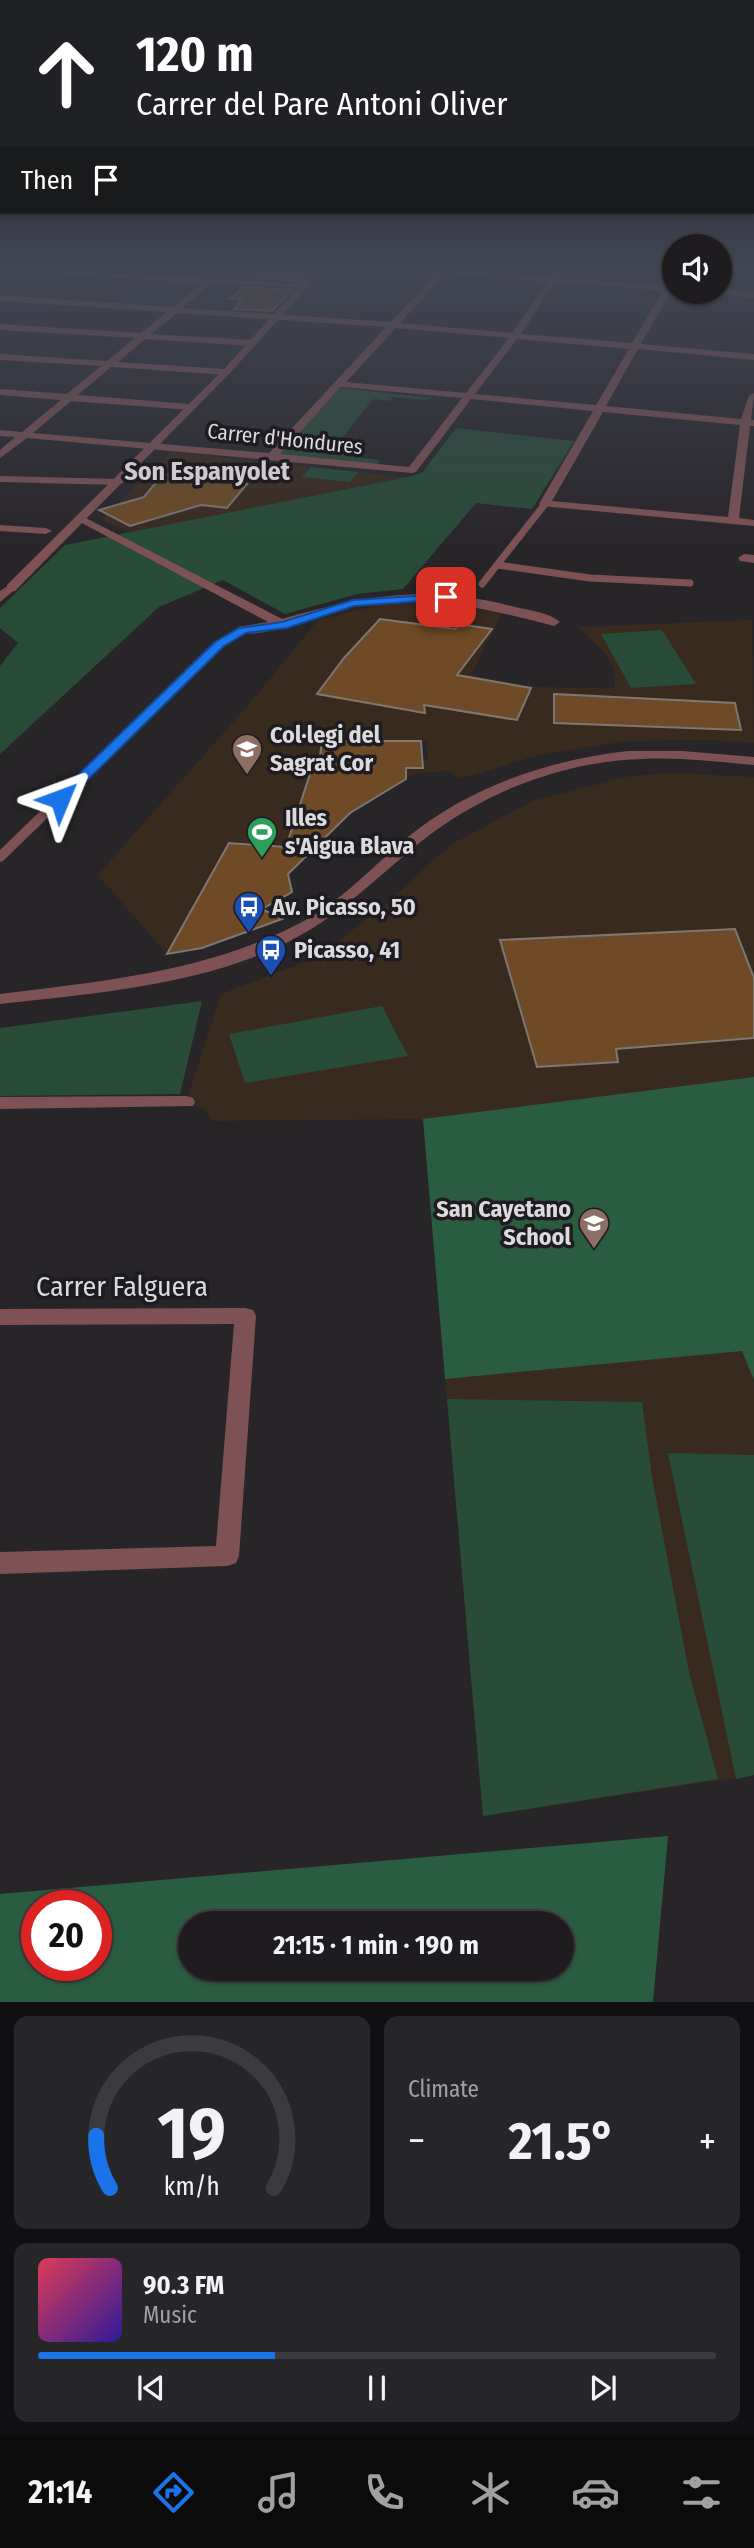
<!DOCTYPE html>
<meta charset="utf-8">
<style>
:root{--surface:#1e1c1f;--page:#262528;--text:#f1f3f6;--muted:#a1a1a4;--line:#3c3a3d;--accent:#1a73e8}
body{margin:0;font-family:"Fira Sans Condensed",sans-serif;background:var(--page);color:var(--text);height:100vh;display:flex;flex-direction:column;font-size:26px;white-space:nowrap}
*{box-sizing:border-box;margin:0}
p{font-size:23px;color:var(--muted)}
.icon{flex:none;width:38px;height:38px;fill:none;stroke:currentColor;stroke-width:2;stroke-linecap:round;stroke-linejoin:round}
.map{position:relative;height:2002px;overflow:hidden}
.sheet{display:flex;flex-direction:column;gap:14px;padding:14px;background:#100f11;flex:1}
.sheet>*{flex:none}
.top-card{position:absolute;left:0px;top:0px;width:754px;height:214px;box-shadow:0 2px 5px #0004,0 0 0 2px var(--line);background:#202124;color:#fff;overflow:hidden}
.tools{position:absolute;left:662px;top:234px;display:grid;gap:14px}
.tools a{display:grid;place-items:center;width:70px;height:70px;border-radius:50%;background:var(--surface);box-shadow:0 2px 5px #0004,0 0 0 2px var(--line);font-size:35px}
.speed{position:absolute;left:21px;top:1890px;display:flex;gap:14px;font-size:35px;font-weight:700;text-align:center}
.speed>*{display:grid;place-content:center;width:91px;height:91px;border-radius:50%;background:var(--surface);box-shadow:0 2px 5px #0004,0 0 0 2px var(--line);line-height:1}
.speed .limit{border:10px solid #d22;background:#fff;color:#111}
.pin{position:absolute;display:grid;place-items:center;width:60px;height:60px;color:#fff;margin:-30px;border-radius:14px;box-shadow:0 4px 10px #0006}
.me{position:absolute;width:77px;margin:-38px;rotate:46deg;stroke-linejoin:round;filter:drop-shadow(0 0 5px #0008)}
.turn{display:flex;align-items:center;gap:24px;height:147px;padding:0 21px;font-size:32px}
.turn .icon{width:91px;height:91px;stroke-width:2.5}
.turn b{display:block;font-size:49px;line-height:60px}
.then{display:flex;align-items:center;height:66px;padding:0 21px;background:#0003;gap:14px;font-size:26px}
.big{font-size:52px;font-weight:700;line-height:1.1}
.sheet .card{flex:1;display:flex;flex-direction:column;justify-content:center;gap:10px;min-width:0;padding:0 24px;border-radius:14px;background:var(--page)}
.sheet .dial{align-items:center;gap:0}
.dial svg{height:182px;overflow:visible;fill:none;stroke:var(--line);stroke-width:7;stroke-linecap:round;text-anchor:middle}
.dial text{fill:var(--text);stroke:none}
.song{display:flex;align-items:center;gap:21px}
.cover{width:84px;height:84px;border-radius:10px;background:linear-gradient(135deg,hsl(350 70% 55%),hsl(250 70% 35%))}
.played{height:7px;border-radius:4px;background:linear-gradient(90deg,var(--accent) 35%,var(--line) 35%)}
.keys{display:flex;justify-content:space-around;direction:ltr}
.heat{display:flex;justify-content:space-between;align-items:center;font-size:38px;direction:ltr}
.sheet .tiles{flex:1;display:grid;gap:14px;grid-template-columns:1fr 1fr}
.card:last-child{grid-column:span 2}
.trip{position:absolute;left:178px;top:1911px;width:396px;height:70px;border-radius:35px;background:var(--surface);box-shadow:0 2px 5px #0004,0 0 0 2px var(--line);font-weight:700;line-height:70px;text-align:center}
.menu{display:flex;height:112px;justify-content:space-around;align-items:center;background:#0c0b0c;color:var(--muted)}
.menu .icon{width:49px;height:49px}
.menu .current{color:var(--accent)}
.menu b{font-size:32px;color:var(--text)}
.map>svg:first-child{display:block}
.education{fill:#392a1e}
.green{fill:#284c38}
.forest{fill:#2a5c41;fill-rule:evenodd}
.building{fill:#6e4b26;stroke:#7b7773;stroke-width:2}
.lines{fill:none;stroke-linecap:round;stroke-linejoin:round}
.service-far1{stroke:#7e5255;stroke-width:7}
.service{stroke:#7e5255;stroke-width:10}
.minor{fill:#7e5255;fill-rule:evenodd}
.tertiary{fill:#7e5255;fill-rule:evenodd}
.route{fill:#1a73e8;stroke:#114b97;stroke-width:2}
.labels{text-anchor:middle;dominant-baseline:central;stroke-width:7;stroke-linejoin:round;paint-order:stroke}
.far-street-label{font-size:21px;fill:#dbdadc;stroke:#1e1c20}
.poi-label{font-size:24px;font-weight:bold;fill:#dbdadc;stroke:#1e1c20;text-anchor:start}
.far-district-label{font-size:26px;font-weight:bold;fill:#cdcacf;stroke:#1e1c20}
.near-street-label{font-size:28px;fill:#dbdadc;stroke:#1e1c20}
</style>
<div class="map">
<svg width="754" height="2002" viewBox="0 0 754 2002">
<rect width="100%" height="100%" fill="#282529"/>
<path class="education" d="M171,452L358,472L408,477L129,533L101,520Z
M437,603L502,613L471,675L536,687L615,688L614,669L606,654L578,627L752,620L754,743L711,740L627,741L535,756L460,779L449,771L418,773L406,779V768H423V761L428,760L427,741H323L317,771L286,847L229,843L167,954L98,875L257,695L318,620L378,605Z
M670,773L754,777V1775L483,1816L423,1119L212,1121L204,1108L186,1102L221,994L305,962L342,938L392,900L426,866L454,843L535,800L630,776Z"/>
<path class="green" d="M341,388L432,398L427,400L392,397L390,401L373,399L332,451L345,453L344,456L380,460L377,465L277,456Z
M456,428L574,441L532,509L476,503L403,589L357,594L285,614L223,580L159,607L0,754V666L18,643L0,628V608L65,545L408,477L422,473Z
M311,467L358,472L350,482L302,477Z
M662,630L696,684L631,688L601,634Z
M202,1001L180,1094L0,1096V1028Z
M382,1006L408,1056L245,1083L229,1034Z
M447,1399L642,1402L652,1477L689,1672L718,1779L483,1816Z
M668,1453L754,1455V1775L736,1779Z"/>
<path class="forest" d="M754,1077V1380L742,1351L445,1379L423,1119Z
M668,1836L653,2002H0V1894ZM37,1906H96V1965H37ZM191,1923H562V1969H191Z"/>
<path class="building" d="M265,269L280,270L309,271L300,281L254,278Z
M244,287L292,290L272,311L234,309L242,300L230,299Z
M163,474L247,484L227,508L201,505L130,526L99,510L144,497Z
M380,619L455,629L459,624L492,629L457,675L531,688L517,720L424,705L425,713L317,694L344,658Z
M554,694L735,703L741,730L554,723Z
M322,741H421L423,768H406V779L350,813L288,874L292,892L262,909L282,919L202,948L167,954L229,843L286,847L311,771H318Z
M735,929L754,978V1038L616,1049L618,1062L537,1067L500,940Z"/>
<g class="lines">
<path class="service-far1" d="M498,565L590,578L690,583
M482,584L545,504
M153,708L220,644L243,630"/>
<path class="service" d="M0,857L155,707"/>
<path class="minor" d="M0,268L208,278L220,268H229L217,279L305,284L309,286L305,288L212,283L182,308L391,322L441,268L551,277L557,268H565L559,277L665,286L674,276V291H671L641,344L754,354V360L638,349L606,406L741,419L749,396L754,393L751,420H754V426H750L739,518L754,520V526L541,506L539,504L593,411L471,399L416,472L412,473L27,438L0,458V450L15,437L0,436V430L22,432L61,400L0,395V389L67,394L101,366L0,360V354L107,361L135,338L0,330V324L141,333L167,312L0,301V295L173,307L202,283L0,271ZM445,274L548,282L512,333L400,323ZM555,282L663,291L632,343L521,334ZM177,313L386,327L269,453L33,433L71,401L190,410L195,407L190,404L78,395L111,367L226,375L231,372L226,369L118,362L145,339L252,346L257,343L252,340L151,334ZM396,328L509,338L466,393L346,382ZM517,339L629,349L596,405L475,394ZM341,387L462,398L409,467L280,454ZM603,412L740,425L728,517L552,501Z
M719,290L754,292V298L710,292H719Z
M0,476L119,479L124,482L119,485L0,482Z
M82,516L282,619C367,595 427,584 515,607C529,610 550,613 560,622L554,626C484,608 416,590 343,609C322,615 252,643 237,630L238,627L268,622L78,521L76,519Z
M0,525L46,528L52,531L46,534L0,531Z
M744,554L754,555V563L740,561L738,558Z
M11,584L17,588L0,602V591Z
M186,1096L193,1098L195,1102L193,1106L0,1109V1097Z
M245,1308L253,1310L256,1316L239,1556L236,1563L227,1566L0,1574V1552L216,1546L234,1324L0,1325V1309Z"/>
<path class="tertiary" d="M316,268H325L229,374L15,591H7V585L223,370Z
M628,751H682L754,757V765C717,762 680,757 643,759C564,761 484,792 423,840C377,877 338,918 284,944C197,986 94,993 0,1004V994C104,981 208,972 302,922C342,901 374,865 409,836C471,786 549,760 628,751Z"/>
</g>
<linearGradient id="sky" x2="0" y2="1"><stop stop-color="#161417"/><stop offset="0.49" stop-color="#424654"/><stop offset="1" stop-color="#424654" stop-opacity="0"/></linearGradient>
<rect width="754" height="549" fill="url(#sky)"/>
<path class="route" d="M446,594L450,595V599L354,606L287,628L246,633L224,646L65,802H55L53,799L215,642L239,628L282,622L353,600Z"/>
<defs>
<g id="school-pin" transform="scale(1.575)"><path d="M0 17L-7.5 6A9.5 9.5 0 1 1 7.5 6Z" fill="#8d6e63" stroke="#1e1c20"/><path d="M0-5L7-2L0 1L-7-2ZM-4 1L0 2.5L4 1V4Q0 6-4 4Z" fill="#fff"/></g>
<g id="stadium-pin" transform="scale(1.575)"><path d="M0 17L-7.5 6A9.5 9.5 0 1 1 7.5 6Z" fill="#2e9e5b" stroke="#1e1c20"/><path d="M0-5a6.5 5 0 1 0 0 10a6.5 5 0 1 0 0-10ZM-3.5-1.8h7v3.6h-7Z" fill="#fff"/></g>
<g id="bus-pin" transform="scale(1.575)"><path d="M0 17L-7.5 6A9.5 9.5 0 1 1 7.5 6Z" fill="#1a4fb4" stroke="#1e1c20"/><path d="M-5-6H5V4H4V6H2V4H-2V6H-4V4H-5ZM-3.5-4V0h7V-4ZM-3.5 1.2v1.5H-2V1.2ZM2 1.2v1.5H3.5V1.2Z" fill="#fff"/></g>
</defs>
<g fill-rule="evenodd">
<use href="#school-pin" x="247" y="749"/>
<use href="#stadium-pin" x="262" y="832"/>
<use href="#bus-pin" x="249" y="907"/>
<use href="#bus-pin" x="271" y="950"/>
<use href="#school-pin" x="594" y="1223"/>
</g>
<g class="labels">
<g class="far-street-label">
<text transform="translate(285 439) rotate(6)">Carrer d'Hondures</text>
</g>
<g class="poi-label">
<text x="270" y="735">Col·legi del<tspan x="270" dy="28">Sagrat Cor</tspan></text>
<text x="285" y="818">Illes<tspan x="285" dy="28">s'Aigua Blava</tspan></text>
<text x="272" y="907">Av. Picasso, 50</text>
<text x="294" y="950">Picasso, 41</text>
<text x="571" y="1209" text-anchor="end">San Cayetano<tspan x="571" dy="28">School</tspan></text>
</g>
<g class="far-district-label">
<text x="207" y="471">Son Espanyolet</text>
</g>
<g class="near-street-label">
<text x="122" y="1286">Carrer Falguera</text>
</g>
</g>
</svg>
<div class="tools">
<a><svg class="icon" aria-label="sound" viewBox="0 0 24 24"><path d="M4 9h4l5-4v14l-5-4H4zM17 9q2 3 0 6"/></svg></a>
</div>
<div class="speed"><div class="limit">20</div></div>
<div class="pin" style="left:446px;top:597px;background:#d93025"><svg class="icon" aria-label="arrive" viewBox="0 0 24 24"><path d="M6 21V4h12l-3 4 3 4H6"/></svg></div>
<svg class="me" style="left:60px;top:799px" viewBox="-20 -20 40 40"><path d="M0-17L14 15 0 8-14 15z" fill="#1a73e8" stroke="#fff" stroke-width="4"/></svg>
<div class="trip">21:15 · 1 min · 190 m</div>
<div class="top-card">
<div class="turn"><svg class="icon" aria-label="ahead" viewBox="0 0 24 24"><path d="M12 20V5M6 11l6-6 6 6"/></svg><div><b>120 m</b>Carrer del Pare Antoni Oliver</div></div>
<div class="then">Then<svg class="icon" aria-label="arrive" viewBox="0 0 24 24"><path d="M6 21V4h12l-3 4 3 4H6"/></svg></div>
</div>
</div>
<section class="sheet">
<div class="tiles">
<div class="card dial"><svg viewBox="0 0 100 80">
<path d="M14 69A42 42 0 1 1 86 69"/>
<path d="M14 69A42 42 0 0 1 8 46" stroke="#1a73e8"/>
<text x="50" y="56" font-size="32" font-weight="700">19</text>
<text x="50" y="72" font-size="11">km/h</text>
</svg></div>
<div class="card"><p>Climate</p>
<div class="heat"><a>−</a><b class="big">21.5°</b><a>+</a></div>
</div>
<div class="card">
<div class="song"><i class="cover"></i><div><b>90.3 FM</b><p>Music</p></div></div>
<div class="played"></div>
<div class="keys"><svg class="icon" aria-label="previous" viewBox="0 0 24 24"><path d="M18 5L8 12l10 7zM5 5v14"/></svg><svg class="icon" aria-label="pause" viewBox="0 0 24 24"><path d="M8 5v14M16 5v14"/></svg><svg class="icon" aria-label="next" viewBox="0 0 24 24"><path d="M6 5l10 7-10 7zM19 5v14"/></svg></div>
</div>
</div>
</section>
<nav class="menu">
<b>21:14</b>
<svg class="icon current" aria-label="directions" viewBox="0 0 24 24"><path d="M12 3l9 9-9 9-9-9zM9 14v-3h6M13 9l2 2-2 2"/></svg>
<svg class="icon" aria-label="music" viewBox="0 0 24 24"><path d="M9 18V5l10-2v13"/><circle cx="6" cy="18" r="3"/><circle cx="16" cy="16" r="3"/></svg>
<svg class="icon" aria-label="phone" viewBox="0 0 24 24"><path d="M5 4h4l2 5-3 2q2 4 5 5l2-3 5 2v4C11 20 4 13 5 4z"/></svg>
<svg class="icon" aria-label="climate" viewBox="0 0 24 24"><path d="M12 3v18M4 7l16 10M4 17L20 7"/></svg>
<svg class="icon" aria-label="car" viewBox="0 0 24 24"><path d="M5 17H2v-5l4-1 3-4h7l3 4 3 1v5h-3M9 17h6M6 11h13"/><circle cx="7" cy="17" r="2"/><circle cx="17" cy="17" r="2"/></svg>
<svg class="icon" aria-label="filters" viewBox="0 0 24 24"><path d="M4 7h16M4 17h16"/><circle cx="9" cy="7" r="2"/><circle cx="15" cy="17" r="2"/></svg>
</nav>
